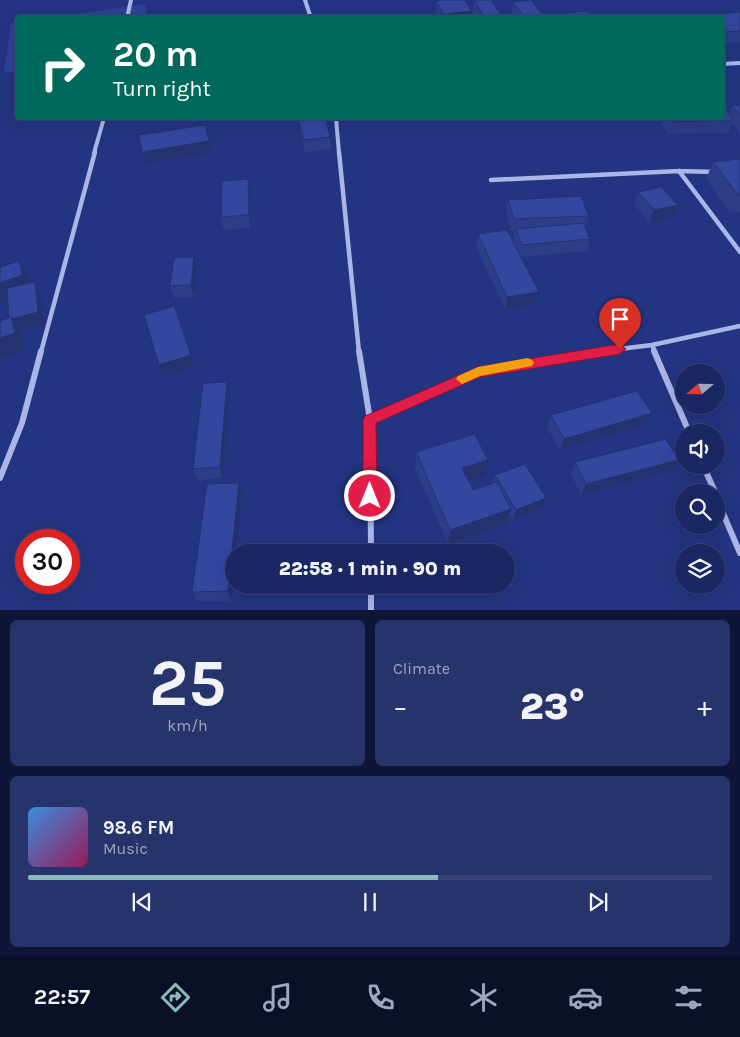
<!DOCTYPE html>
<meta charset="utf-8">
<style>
:root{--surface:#1a2762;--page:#27336b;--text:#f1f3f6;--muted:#9fa5be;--line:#384477;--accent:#8bbbb9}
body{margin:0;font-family:Karla,sans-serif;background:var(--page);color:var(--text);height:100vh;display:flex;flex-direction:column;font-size:19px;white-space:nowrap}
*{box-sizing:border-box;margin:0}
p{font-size:16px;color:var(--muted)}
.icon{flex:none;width:28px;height:28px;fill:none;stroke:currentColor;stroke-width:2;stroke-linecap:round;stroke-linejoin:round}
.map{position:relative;height:610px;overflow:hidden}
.side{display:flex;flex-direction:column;gap:10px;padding:10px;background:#0e1536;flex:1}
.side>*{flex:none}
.hud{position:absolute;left:15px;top:15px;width:710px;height:105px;border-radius:5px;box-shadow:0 5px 20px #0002,0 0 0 1px var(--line);background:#00695c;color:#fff;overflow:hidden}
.needle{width:32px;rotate:250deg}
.fabs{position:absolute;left:675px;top:364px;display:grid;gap:10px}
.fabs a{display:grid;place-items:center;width:50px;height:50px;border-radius:50%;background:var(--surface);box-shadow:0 5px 20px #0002,0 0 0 1px var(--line);font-size:25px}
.speed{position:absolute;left:15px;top:529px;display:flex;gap:10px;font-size:25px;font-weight:700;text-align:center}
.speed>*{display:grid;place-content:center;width:65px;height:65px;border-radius:50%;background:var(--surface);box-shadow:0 5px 20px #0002,0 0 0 1px var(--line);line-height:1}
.speed .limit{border:8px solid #d22;background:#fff;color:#111}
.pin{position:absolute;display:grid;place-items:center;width:42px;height:42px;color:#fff;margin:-51px -21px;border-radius:50% 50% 50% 0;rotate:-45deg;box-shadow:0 0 5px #0007}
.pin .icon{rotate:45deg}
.me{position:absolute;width:55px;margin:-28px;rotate:0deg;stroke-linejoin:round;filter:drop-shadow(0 0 4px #0008)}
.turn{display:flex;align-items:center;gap:18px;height:105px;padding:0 15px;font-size:22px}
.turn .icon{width:65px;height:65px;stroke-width:2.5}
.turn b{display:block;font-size:35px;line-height:42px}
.big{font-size:38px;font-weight:800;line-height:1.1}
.side .tile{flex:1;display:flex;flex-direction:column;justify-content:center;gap:8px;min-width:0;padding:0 18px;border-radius:8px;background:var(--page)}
.side .dial{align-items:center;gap:0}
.dial b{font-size:65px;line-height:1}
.song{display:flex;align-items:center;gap:15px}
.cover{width:60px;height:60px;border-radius:8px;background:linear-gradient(135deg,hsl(210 70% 55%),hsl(330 70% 35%))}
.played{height:5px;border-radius:2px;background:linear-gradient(90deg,var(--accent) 60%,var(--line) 60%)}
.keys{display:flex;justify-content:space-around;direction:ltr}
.heat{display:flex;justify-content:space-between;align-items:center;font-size:28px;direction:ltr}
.side .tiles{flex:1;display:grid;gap:10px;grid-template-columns:1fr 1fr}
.tile:last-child{grid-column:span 2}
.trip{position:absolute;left:225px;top:544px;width:290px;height:50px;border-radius:25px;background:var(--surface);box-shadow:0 5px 20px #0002,0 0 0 1px var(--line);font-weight:800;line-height:50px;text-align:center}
.tab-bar{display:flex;height:80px;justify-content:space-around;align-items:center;background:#0a1027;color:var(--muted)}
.tab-bar .icon{width:35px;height:35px}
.tab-bar .current{color:var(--accent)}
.tab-bar b{font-size:22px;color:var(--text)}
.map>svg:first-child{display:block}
.green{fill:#2d429a}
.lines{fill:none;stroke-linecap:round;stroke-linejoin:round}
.street-far2{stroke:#aab6e8;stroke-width:4}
.street-far1{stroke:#aab6e8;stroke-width:4.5}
.street{stroke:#aab6e8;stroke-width:6}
.wall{fill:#2c3d89}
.shaded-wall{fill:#24326f}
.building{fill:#33479f;stroke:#24326f}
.route{fill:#e11d48;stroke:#92132f}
.slow{fill:#f59e0b}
</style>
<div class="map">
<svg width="740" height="610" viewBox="0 0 740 610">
<rect width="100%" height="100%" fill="#233482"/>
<path class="green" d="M145,4L147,17L50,18Z
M17,22V71L4,73L11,23Z"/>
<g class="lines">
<path class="street-far2" d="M305,0L311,18
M127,18L131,0
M722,64L740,63
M336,118L339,153
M94,153L104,118"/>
<path class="street-far1" d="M339,152L359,352
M679,171L740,252
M491,180L679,171L715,172
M652,345L740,326
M41,352L95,152
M595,352L652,345L655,352"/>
<path class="street" d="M359,351L370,420L371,552
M654,351L689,432
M370,420L478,372L605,351
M703,465L715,492
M0,478L22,423L41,351
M716,497L740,553
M371,585V610"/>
</g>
<path class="wall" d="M474,0L503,18H476L472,12V18H438L435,12L436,1L472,11Z
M513,2L545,18H515L511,13Z
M740,12V42L722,44V18H700L701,16Z
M740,105V133L732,123L728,133L667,134L660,122L661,118H722L729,114L732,106Z
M299,120L330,137L331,149L305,152L300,132Z
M740,159V212L730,213L706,179L713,162Z
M250,191L251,228L223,230L221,217Z
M638,192L673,217L649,223L634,204Z
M508,200L589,216L585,228L590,239L587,251L521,257L536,304L505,309L476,247L478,234L513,241L515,231L511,232L506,212Z
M197,269L194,297L174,298L170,286Z
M227,382L230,394L223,478L197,480L193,469Z
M652,413L646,425L560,450L547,427L551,415Z
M416,452L485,476L469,481L473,490L493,483L495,475L542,509L513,520L510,515L507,525L448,544L415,468Z
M575,462L672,471L581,495L571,474Z
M242,494L234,552V574L231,601H197L192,592Z"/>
<path class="shaded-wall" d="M472,11V18H444V14Z
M209,141L211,153L145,164L142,152Z
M248,179L250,191L251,228L249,215Z
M678,205L673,217L649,223L654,210Z
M194,257L197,269L194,297L191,285Z
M19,261L28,278L32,293L0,304V283Z
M35,282L41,294L44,324L19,331L21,335L25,350L0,359V338L9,319Z
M539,292L536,304L505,309L507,297Z
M191,355L194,367L163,377L159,365Z
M227,382L230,394L223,478L220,467Z
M652,413L646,425L560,450L564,439Z
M488,460L485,476L459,484L462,468Z
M679,460L672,471L581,495L586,484Z
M239,483L242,494L236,552H234V574L231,601L228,591Z
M546,498L542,509L513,520L516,510Z
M511,509L507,525L448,544L450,530Z"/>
<path class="building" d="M441,0H465L472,11L444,14L436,1Z
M474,0H491L503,18H485Z
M531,0L545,18H525L513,2Z
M587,11L592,17L549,18L547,15Z
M740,12V31L727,32L722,28V18H702L701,16Z
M740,105V114L732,106Z
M722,108H725L733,120L671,122L668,118H722Z
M318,118H325L330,137L304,140L299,120Z
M205,125L209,141L142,152L139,135Z
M740,159V195H738L713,162Z
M248,179L249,215L221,217L222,181Z
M661,187L678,205L654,210L638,192Z
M581,196L589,216L514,219L508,200Z
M583,223L590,239L522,245L516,229Z
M507,230L539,292L507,297L478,234Z
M194,257L191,285L170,286L174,258Z
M19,261L23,275L0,283V267Z
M35,282L38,312L12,319L11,317L9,318L7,288Z
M174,306L191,355L159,365L144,315Z
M11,317L15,333L0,338V321Z
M227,382L220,467L193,469L203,383Z
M637,391L652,413L564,439L551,415Z
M475,434L488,460L462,468L473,490L497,482L511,509L450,530L416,452Z
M666,439L679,460L586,484L575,462Z
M525,464L546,498L516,510L495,475Z
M239,483L228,591L192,592L207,484Z"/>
<path class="route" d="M620,344L626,349L620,354L480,377L376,423L377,496L375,500L370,502L365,500L363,496V420L365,416L478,367Z"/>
<path class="slow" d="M528,358L532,360L534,363L532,366L480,376L462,384L456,379L458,376L478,367Z"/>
</svg>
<div class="fabs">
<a><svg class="needle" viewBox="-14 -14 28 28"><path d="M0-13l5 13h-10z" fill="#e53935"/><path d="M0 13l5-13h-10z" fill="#9fa5be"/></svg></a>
<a><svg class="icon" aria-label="sound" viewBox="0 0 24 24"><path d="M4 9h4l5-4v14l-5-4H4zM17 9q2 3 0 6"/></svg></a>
<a><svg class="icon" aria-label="search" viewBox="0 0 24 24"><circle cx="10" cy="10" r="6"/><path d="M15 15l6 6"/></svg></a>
<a><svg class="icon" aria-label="layers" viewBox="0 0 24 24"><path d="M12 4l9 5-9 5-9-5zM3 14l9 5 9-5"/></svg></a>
</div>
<div class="speed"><div class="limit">30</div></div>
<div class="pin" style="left:620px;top:349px;background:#d93025"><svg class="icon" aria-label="arrive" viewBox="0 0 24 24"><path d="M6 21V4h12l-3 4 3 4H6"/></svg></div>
<svg class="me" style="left:370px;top:496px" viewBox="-20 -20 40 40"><circle r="17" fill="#e11d48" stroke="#fff" stroke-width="3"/><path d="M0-11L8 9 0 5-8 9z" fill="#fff"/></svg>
<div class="trip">22:58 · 1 min · 90 m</div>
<div class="hud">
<div class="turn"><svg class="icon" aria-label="right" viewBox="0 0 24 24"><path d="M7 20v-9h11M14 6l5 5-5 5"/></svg><div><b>20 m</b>Turn right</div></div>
</div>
</div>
<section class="side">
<div class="tiles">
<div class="tile dial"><b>25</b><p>km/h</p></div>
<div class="tile"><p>Climate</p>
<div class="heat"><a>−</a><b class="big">23°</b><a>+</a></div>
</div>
<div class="tile">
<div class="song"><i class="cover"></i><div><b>98.6 FM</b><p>Music</p></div></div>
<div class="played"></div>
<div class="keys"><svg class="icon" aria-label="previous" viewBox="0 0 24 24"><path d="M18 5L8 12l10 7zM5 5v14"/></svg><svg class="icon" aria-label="pause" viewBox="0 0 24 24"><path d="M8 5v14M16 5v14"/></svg><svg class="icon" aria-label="next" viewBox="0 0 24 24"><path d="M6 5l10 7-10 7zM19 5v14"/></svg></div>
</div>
</div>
</section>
<nav class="tab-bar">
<b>22:57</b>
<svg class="icon current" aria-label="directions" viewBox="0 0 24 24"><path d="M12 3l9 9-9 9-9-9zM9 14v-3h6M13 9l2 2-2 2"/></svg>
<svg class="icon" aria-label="music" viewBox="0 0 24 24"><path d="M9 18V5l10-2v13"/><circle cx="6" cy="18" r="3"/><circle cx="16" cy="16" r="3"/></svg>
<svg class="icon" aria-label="phone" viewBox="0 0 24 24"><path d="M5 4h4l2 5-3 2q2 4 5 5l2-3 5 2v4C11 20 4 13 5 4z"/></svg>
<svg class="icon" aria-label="climate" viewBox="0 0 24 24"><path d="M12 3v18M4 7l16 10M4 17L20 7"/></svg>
<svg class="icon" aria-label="car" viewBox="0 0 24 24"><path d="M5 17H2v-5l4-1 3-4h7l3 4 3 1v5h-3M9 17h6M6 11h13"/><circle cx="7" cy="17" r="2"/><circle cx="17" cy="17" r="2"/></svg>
<svg class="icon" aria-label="filters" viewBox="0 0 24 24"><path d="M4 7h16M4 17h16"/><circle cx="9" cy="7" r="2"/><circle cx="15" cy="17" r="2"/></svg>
</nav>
